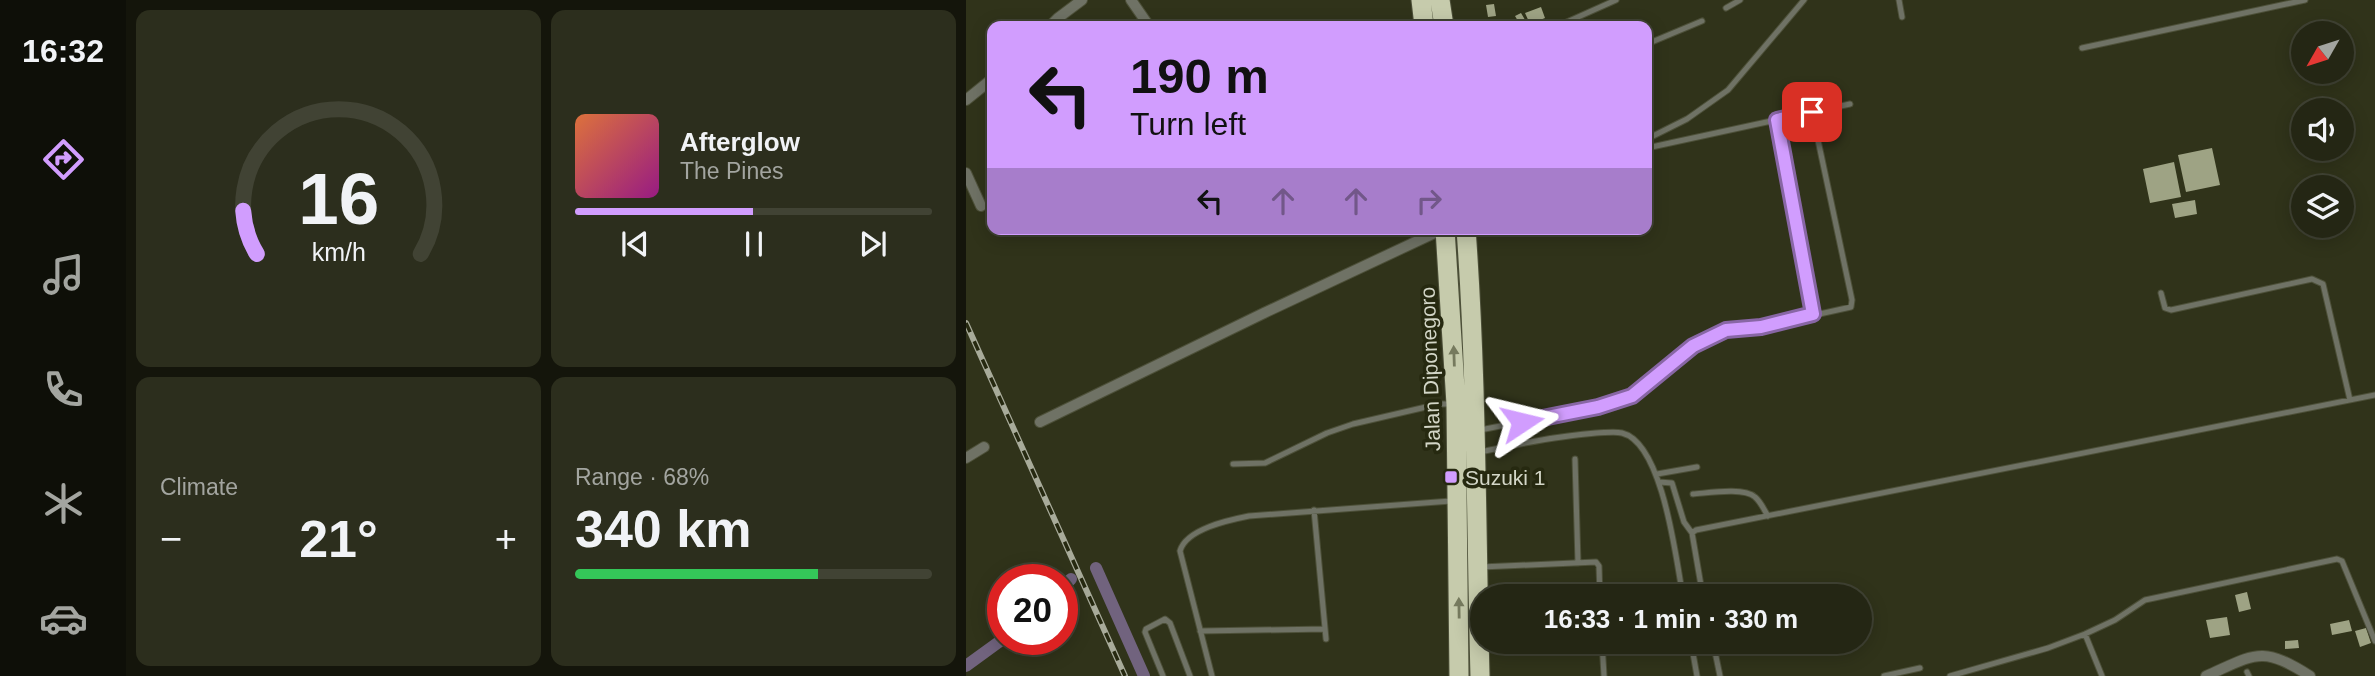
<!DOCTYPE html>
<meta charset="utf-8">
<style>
:root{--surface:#242614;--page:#2c2e1d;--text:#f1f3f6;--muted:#a3a5a0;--line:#414334;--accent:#d19dfe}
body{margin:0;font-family:Helvetica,sans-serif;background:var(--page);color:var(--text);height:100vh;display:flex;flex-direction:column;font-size:26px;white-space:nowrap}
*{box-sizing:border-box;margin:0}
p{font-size:23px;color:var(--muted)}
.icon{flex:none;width:38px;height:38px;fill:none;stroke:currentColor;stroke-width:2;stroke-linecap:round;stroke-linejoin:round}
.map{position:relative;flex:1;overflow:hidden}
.side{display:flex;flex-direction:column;gap:10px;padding:10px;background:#14150b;width:840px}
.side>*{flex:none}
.banner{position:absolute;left:21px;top:21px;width:665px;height:214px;border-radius:14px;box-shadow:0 4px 18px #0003,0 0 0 2px var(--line);background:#d19dfe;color:#111;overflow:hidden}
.needle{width:46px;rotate:231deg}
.controls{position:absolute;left:1325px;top:21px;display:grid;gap:14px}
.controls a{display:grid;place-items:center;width:63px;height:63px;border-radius:50%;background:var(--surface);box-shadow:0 4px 18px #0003,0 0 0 2px var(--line);font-size:35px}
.speed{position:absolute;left:21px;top:564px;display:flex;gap:14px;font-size:35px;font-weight:700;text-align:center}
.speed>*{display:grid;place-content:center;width:91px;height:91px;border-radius:50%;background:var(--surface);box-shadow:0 4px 18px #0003,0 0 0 2px var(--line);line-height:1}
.speed .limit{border:10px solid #d22;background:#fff;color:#111}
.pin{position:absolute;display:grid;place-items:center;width:60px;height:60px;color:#fff;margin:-30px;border-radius:14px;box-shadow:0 4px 10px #0006}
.me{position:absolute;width:77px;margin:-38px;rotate:80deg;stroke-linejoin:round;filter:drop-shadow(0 0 5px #0008)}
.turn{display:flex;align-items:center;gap:24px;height:147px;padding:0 28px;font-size:32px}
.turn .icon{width:91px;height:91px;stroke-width:2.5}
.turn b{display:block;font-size:49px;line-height:60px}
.lanes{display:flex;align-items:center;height:66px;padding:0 28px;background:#0003;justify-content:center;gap:35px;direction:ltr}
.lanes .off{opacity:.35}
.big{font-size:52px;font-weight:700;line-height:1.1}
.side .card{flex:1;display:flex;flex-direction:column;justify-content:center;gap:10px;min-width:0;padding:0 24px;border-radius:14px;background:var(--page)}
.side .dial{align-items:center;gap:0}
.dial svg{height:182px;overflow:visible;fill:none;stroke:var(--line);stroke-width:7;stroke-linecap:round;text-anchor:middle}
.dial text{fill:var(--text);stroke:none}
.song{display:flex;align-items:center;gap:21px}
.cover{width:84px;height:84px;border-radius:10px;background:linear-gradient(135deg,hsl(20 70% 55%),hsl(310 70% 35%))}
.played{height:7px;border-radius:4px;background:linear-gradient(90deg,var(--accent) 50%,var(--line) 50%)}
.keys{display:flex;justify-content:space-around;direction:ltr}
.heat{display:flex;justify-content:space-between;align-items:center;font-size:38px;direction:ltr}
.charge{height:10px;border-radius:5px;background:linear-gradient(90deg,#34c759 68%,var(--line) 0)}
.side .tiles{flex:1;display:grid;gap:10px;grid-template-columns:repeat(2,1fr)}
.trip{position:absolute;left:504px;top:584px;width:402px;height:70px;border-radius:35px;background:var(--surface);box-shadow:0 4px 18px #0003,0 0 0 2px var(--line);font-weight:700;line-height:70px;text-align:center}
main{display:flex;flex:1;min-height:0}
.menu{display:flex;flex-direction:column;width:126px;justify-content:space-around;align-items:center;background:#0e0f08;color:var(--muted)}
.menu .icon{width:49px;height:49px}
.menu .current{color:var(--accent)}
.menu b{font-size:32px;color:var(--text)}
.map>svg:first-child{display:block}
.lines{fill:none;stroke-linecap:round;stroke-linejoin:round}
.canal{stroke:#71637e;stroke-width:12}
.building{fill:#9ea384}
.lane-casing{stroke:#4d5039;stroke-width:7}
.street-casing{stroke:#4d5039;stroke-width:12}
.highway-casing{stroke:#4d5039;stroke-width:21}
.lane{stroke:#6f7265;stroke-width:5}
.street{stroke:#6f7265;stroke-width:10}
.highway{stroke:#c6cbac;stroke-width:19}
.rail-casing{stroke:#a8ab9a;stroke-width:6}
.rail{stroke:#262910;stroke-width:3.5;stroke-dasharray:10;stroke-linecap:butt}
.oneway{fill:#767a5e}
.route-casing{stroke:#8866a5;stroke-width:18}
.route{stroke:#d19dfe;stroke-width:12}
.poi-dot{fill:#d19dfe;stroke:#262910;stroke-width:2.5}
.labels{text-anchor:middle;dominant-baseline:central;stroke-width:7;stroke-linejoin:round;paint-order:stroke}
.street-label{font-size:21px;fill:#d3d6c7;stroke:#262910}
.poi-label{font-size:21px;fill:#d3d6c7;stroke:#262910;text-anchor:start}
</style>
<main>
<nav class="menu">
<b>16:32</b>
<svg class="icon current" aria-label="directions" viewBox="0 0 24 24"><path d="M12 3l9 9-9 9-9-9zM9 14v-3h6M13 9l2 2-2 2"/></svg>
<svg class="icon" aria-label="music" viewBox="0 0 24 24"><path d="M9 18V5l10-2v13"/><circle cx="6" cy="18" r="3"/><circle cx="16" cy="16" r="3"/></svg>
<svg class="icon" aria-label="phone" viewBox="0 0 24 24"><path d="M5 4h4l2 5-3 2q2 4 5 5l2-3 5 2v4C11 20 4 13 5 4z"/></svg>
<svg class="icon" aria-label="climate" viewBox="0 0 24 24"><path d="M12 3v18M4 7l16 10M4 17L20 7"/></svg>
<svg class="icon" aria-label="car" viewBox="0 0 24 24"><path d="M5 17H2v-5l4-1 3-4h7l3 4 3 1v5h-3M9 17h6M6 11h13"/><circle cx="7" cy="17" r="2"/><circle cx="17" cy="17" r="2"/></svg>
</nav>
<section class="side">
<div class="tiles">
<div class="card dial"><svg viewBox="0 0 100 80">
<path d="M14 69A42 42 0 1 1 86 69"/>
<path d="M14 69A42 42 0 0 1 8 50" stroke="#d19dfe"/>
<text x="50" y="56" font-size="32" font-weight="700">16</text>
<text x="50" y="72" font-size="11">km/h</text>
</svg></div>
<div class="card">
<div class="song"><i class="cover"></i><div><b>Afterglow</b><p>The Pines</p></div></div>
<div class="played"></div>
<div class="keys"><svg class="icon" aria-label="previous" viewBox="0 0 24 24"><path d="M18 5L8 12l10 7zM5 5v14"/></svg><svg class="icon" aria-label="pause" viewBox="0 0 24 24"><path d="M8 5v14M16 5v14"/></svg><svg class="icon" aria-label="next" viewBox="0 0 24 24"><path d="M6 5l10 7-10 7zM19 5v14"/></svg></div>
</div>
<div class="card"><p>Climate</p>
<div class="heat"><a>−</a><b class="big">21°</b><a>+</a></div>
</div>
<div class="card"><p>Range · 68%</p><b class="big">340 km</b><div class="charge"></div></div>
</div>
</section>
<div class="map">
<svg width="1409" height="676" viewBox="0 0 1409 676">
<rect width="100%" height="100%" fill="#30331a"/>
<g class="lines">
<path class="canal" d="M130,568L178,676
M96,588L105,579
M0,666L37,639"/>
</g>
<path class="building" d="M528,4L530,16L522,17L520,5Z
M575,7L579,18L564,24L559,13Z
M555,13L562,25L559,26H555L549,16Z
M1246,148L1254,185L1220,192L1212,155Z
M1208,162L1215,197L1184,203L1177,169Z
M1229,200L1231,214L1209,218L1206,204Z
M1281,592L1285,609L1273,612L1269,595Z
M1261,617L1264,635L1244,638L1240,620Z
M1383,620L1386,631L1366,635L1364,624Z
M1400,628L1405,643L1394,647L1389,631Z
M1332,640L1333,648L1319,649V641Z"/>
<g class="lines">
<g class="lane-casing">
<path id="lane" d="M933,0L936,17
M760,8L774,0
M592,26L650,0
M681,44L736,21
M1116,48L1339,0
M811,120L847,314
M681,139L721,119L762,90L838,0
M681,148L884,104
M1195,293L1199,308L1205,310L1346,279L1357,284L1384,400
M514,430L632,407L666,396L727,347L760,329L795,327L885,307L886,300L846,112
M514,452C552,444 591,436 630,433C638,433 648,431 656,433C697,443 710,559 717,597
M609,459L612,563
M267,464L299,463L361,433L387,424L473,404H487
M691,474L731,467
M693,482L706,483L718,522L726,533L737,597
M727,494C742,493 778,487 789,497C795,502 798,510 802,516
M348,510L360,639
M726,533L730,530L1409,395
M515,567L630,562L633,566L634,597
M234,631L359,629
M1119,634L1136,676
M636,642L638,676
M725,642L731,676
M747,642L754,676
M1281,672L1283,676
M197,676L179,632L180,629L199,619L204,623L224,676
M246,676L214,551C220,529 263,520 283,516L485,501
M918,676L954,668
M984,676L1082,648L1119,634L1149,620L1179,600L1371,559L1376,561L1409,641"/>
</g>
<g class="street-casing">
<path id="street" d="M165,0L183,26
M84,26L92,18L116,0
M0,100L26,79
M0,173L15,206
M74,422L298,313L477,229
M0,458L18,447
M1240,676C1290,654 1295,645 1344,676"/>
</g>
<g class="highway-casing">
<path id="highway" d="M455,0L458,26
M474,0L478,26
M479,229L490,404L493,676
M500,229C511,378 510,527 514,676"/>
</g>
<use href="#lane" class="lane"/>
<use href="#street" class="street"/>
<use href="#highway" class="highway"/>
<g class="rail-casing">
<path id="rail" d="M0,323L159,676"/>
</g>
<use href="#rail" class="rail"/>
</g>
<defs><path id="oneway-solid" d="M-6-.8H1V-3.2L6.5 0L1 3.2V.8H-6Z" transform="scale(1.75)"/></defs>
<g class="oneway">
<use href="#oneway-solid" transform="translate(488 356) rotate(-92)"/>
<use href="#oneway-solid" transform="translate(493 608) rotate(-91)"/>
</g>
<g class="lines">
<g class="route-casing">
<path id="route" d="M556,422L632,407L666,396L727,346L760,330L795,327L847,314L811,120L846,112"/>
</g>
<use href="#route" class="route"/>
</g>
<rect class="poi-dot" x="478" y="470" width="14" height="14" rx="3.5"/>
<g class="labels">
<g class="street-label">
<text transform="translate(464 369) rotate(-92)">Jalan Diponegoro</text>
</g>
<g class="poi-label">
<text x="499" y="477">Suzuki 1</text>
</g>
</g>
</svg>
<div class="controls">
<a><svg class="needle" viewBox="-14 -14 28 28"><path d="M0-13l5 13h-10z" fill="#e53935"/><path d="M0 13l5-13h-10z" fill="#a3a5a0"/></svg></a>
<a><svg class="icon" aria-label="sound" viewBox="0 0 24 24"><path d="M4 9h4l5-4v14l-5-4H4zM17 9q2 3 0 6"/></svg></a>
<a><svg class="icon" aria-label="layers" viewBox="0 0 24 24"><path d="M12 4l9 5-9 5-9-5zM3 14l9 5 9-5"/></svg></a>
</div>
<div class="speed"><div class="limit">20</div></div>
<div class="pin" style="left:846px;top:112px;background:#d93025"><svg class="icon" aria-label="arrive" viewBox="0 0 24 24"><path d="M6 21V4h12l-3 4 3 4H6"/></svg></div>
<svg class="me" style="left:556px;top:422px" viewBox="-20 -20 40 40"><path d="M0-17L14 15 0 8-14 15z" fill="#d19dfe" stroke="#fff" stroke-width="4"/></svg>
<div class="trip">16:33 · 1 min · 330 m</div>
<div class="banner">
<div class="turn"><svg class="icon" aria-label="left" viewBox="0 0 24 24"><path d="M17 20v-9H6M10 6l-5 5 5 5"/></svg><div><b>190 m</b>Turn left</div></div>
<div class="lanes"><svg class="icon" aria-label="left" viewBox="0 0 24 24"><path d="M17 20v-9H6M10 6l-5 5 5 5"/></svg><svg class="icon off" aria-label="ahead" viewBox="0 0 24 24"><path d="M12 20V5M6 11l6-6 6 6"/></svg><svg class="icon off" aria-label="ahead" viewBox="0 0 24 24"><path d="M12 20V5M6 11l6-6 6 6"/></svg><svg class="icon off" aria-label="right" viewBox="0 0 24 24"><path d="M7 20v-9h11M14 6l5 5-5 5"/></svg></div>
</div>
</div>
</main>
